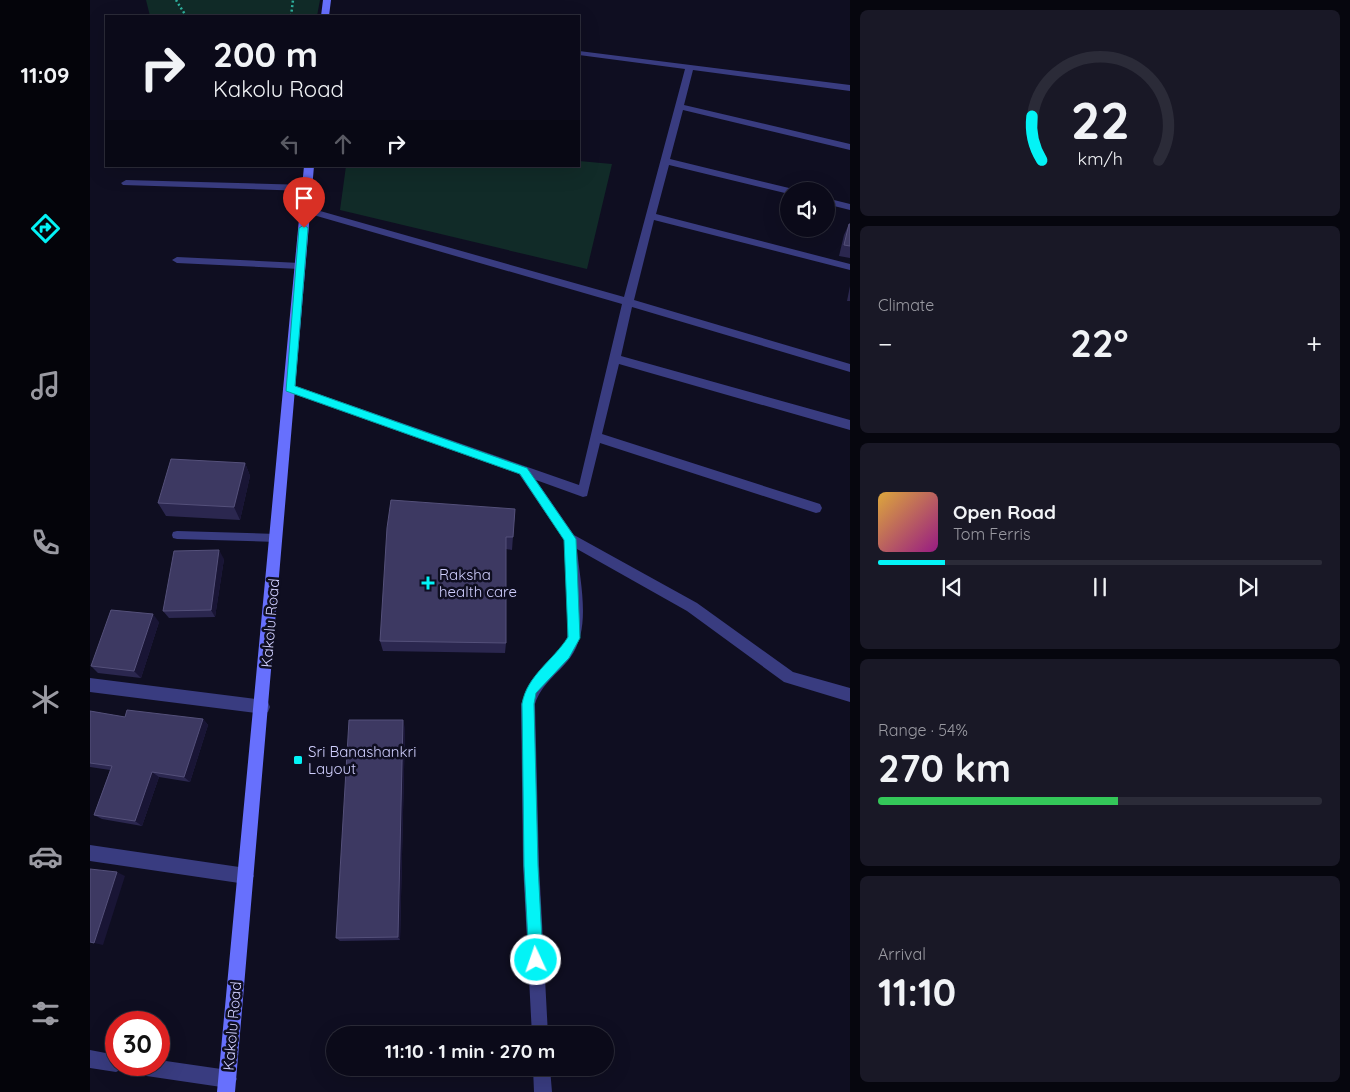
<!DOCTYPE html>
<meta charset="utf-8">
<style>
:root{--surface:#0b0a19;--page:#191826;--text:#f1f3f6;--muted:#9a9aa2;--line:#2b2b38;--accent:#03f3f6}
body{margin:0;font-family:Quicksand,sans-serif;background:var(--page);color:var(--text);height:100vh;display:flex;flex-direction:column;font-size:19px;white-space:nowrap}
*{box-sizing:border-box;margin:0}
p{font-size:16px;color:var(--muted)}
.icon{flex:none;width:28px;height:28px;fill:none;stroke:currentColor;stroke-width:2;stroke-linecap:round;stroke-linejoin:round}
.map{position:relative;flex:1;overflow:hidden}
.side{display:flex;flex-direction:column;gap:10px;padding:10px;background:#06060e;width:500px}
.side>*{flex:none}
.top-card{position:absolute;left:15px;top:15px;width:475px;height:152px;border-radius:0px;box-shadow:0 5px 20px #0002,0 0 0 1px var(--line);background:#0b0a19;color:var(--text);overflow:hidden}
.controls{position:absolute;left:690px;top:182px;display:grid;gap:10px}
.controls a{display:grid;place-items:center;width:55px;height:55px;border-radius:50%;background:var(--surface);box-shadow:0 5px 20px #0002,0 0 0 1px var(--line);font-size:25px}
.speed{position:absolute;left:15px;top:1011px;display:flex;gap:10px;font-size:25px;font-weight:700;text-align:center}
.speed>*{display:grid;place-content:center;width:65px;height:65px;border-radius:50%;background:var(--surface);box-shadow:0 5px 20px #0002,0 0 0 1px var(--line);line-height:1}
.speed .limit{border:8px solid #d22;background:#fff;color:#111}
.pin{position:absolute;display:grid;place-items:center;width:42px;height:42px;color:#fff;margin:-51px -21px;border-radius:50% 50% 50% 0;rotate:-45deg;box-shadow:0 0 5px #0007}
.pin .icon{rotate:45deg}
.me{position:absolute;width:55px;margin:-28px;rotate:357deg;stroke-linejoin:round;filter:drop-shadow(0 0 4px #0008)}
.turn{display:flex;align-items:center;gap:18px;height:105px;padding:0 25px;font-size:22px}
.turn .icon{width:65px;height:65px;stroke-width:2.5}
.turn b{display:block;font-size:35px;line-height:42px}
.lanes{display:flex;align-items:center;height:48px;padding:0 25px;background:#0003;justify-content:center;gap:25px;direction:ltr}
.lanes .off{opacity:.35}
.big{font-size:38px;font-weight:700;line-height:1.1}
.side .tile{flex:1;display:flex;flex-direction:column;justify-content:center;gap:8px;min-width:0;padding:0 18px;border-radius:8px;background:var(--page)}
.side .dial{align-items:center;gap:0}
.dial svg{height:130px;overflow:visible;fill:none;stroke:var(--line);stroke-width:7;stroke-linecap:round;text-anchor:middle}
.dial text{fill:var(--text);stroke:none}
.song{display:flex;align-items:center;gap:15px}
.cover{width:60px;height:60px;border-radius:8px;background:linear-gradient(135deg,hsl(40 70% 55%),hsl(310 70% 35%))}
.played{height:5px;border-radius:2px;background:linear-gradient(90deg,var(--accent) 15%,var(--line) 15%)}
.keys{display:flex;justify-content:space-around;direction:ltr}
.heat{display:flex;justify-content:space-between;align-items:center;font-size:28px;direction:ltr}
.charge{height:8px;border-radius:4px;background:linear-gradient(90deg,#34c759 54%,var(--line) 0)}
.trip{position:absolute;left:236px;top:1026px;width:288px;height:50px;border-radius:25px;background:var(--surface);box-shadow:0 5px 20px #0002,0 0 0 1px var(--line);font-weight:700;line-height:50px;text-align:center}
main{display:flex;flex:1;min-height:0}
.dock{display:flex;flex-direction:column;width:90px;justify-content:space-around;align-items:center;background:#04040a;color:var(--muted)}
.dock .icon{width:35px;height:35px}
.dock .active{color:var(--accent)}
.dock b{font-size:22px;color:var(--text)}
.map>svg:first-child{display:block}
.green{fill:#112b28}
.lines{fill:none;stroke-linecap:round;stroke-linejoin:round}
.path{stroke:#2fb29f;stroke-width:2.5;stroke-dasharray:2 2.5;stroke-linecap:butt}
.lane{fill:#393c80;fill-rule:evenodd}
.street{fill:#393c80;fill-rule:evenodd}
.secondary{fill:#6770fd;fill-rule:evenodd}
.wall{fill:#2b274f}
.shaded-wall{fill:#191535}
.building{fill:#3d3962;stroke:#54507a}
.route{fill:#03f3f6;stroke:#029ea0}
.poi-dot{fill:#03f3f6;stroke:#0f0e21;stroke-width:2}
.labels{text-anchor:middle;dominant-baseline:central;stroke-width:5;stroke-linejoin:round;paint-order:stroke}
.poi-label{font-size:15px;fill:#d0cffe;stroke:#0f0e21;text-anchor:start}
.street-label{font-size:15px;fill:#d0cffe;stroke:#0f0e21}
</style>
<main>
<nav class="dock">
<b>11:09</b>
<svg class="icon active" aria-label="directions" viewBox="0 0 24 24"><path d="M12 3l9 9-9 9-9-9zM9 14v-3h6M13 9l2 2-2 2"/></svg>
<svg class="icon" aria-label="music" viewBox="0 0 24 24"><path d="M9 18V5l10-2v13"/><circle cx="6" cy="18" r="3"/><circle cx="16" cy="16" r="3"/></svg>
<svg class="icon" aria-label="phone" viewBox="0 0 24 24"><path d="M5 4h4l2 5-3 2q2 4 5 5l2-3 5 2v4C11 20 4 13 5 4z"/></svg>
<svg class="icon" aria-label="climate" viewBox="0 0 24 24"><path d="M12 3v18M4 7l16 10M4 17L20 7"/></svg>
<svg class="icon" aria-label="car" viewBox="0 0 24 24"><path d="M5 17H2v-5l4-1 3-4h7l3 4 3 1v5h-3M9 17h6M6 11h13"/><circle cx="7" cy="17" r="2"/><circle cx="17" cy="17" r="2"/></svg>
<svg class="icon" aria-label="filters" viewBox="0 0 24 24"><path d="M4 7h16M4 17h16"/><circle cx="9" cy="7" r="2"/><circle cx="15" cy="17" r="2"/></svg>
</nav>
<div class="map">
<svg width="760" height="1092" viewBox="0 0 760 1092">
<rect width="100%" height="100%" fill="#0f0e21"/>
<path class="green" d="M56,0H230L227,16H60Z
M489,161L522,164L497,269L250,210L256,166H489Z"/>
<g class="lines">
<path class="path" d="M86,0L96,16
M201,16L203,0"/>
<path class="lane" d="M87,531L187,534L191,535L192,538L191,541L187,542L87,539L83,538L82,535L83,532Z"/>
<path class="street" d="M489,51L760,85V91L603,70L594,105L760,144V150L593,110L580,159L699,188L704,191H699V194L579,165L566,214L760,264V270L564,220L544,300L760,364V372L542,307L531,356L760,420V430L529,364L512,434L730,504L732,508L730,512L726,513L510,443L497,496L493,497L446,480L484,535L607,603L703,672L760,688V702L694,682L597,611L487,549C490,583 502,629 480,658C468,674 451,684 445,704L449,865L458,1035H442L433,865L431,704L441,681L475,644L477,638L479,621L474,540L429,474L195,391L193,388L199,384L203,385L489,485L532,304L213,212L211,210L216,207L534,297L595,69L489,55Z
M36,180L217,185L222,188L217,191L33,185L31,183Z
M736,198L760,204V210L736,204Z
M87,257L210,263L215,266L210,269L87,263L82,260Z
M0,678L173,700L178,702L180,707L178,712L173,714L0,692Z
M0,845L156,868L161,871L164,876L161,881L156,884L0,861Z
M0,1050L26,1055V1065H34L32,1069L26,1072L0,1068Z
M69,1060L138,1070L144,1073L147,1079L144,1085L138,1088L43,1074L37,1071L34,1065H69Z
M443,1068H460L462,1092H444Z"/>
<path class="secondary" d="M233,0H241L239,16H231Z
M214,166H224L145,1092H127Z"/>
</g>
<path class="wall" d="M759,224H760V258L749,256L754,235Z
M760,286V301H757Z
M155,463L160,476L150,520L76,516L68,503Z
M425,509L422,550L416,549V643L415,653L293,651L290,641Z
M134,559L125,617L79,618L73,611Z
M69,622L51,678L8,673L1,666Z
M0,711L35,717L113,719L118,725L100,782L69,777L52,826L12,819L4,815L20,770L0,767Z
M315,728L310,940L250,941L246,938Z"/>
<path class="shaded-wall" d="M155,463L160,476L150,520L144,507Z
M129,550L134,559L125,617L121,610Z
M63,614L69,622L51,678L44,671Z
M113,719L118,725L100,782L94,777Z
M313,720L315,728L310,940L308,937Z
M62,772L69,777L52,826L45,821Z
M27,872L35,876L13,945L4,943Z"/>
<path class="building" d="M759,224H760V246L754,245Z
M81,459L155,463L144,507L68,503Z
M301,500L425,509L423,537H416V643L290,641L297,528Z
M129,550L121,610L73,611L84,551Z
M21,610L63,614L44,671L1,666Z
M37,710L113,719L94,777L62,772L45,821L4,815L22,766L0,763V711L35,717Z
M259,720H313L308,937L246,938Z
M0,869L27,872L4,943L0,942Z"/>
<path class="route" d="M214,225L218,228L205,386L437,468L486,539L490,638L479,658L446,693L444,704L448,866L453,960L451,965L446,967L441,965L439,960L434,866L432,704C437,675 463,661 478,637L474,540L430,474L196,391L209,228Z"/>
<g class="poi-dot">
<path d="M335.5 575.5h5v5h5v5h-5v5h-5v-5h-5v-5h5z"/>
<rect x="203" y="755" width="10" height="10" rx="2.5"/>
</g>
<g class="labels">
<g class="poi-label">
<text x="349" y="574">Raksha<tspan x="349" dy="17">health care</tspan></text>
<text x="218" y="751">Sri Banashankri<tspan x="218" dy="17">Layout</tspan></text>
</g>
<g class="street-label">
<text transform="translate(180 623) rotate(-85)">Kakolu Road</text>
<text transform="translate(142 1026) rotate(-85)">Kakolu Road</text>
</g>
</g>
</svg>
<div class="controls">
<a><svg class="icon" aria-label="sound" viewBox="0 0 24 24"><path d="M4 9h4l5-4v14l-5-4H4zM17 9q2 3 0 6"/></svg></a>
</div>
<div class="speed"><div class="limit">30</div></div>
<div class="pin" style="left:214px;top:228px;background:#d93025"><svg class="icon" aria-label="arrive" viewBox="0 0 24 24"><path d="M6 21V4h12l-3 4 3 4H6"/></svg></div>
<svg class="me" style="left:446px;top:960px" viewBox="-20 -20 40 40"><circle r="17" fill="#03f3f6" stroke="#fff" stroke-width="3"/><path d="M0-11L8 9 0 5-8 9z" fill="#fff"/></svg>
<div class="trip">11:10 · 1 min · 270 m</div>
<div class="top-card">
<div class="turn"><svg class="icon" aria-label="right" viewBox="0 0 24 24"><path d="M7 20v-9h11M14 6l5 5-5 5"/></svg><div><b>200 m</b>Kakolu Road</div></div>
<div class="lanes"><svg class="icon off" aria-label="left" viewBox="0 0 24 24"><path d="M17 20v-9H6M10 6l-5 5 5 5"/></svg><svg class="icon off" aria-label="ahead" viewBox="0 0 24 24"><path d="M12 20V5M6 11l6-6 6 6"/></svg><svg class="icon" aria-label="right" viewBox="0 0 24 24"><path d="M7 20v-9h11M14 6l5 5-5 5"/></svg></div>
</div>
</div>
<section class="side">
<div class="tile dial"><svg viewBox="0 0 100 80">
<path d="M14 69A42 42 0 1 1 86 69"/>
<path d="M14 69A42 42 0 0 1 8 42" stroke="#03f3f6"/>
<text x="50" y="56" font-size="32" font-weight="700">22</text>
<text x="50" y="72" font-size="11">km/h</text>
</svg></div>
<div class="tile"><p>Climate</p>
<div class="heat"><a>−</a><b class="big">22°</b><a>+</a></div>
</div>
<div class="tile">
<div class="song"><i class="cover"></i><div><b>Open Road</b><p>Tom Ferris</p></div></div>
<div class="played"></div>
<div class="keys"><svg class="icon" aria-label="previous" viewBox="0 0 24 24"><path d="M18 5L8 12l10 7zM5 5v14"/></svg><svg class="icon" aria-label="pause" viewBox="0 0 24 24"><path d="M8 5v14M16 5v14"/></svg><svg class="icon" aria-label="next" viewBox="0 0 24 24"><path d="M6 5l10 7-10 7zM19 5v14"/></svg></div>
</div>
<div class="tile"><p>Range · 54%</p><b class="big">270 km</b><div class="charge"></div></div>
<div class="tile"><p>Arrival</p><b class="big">11:10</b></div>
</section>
</main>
